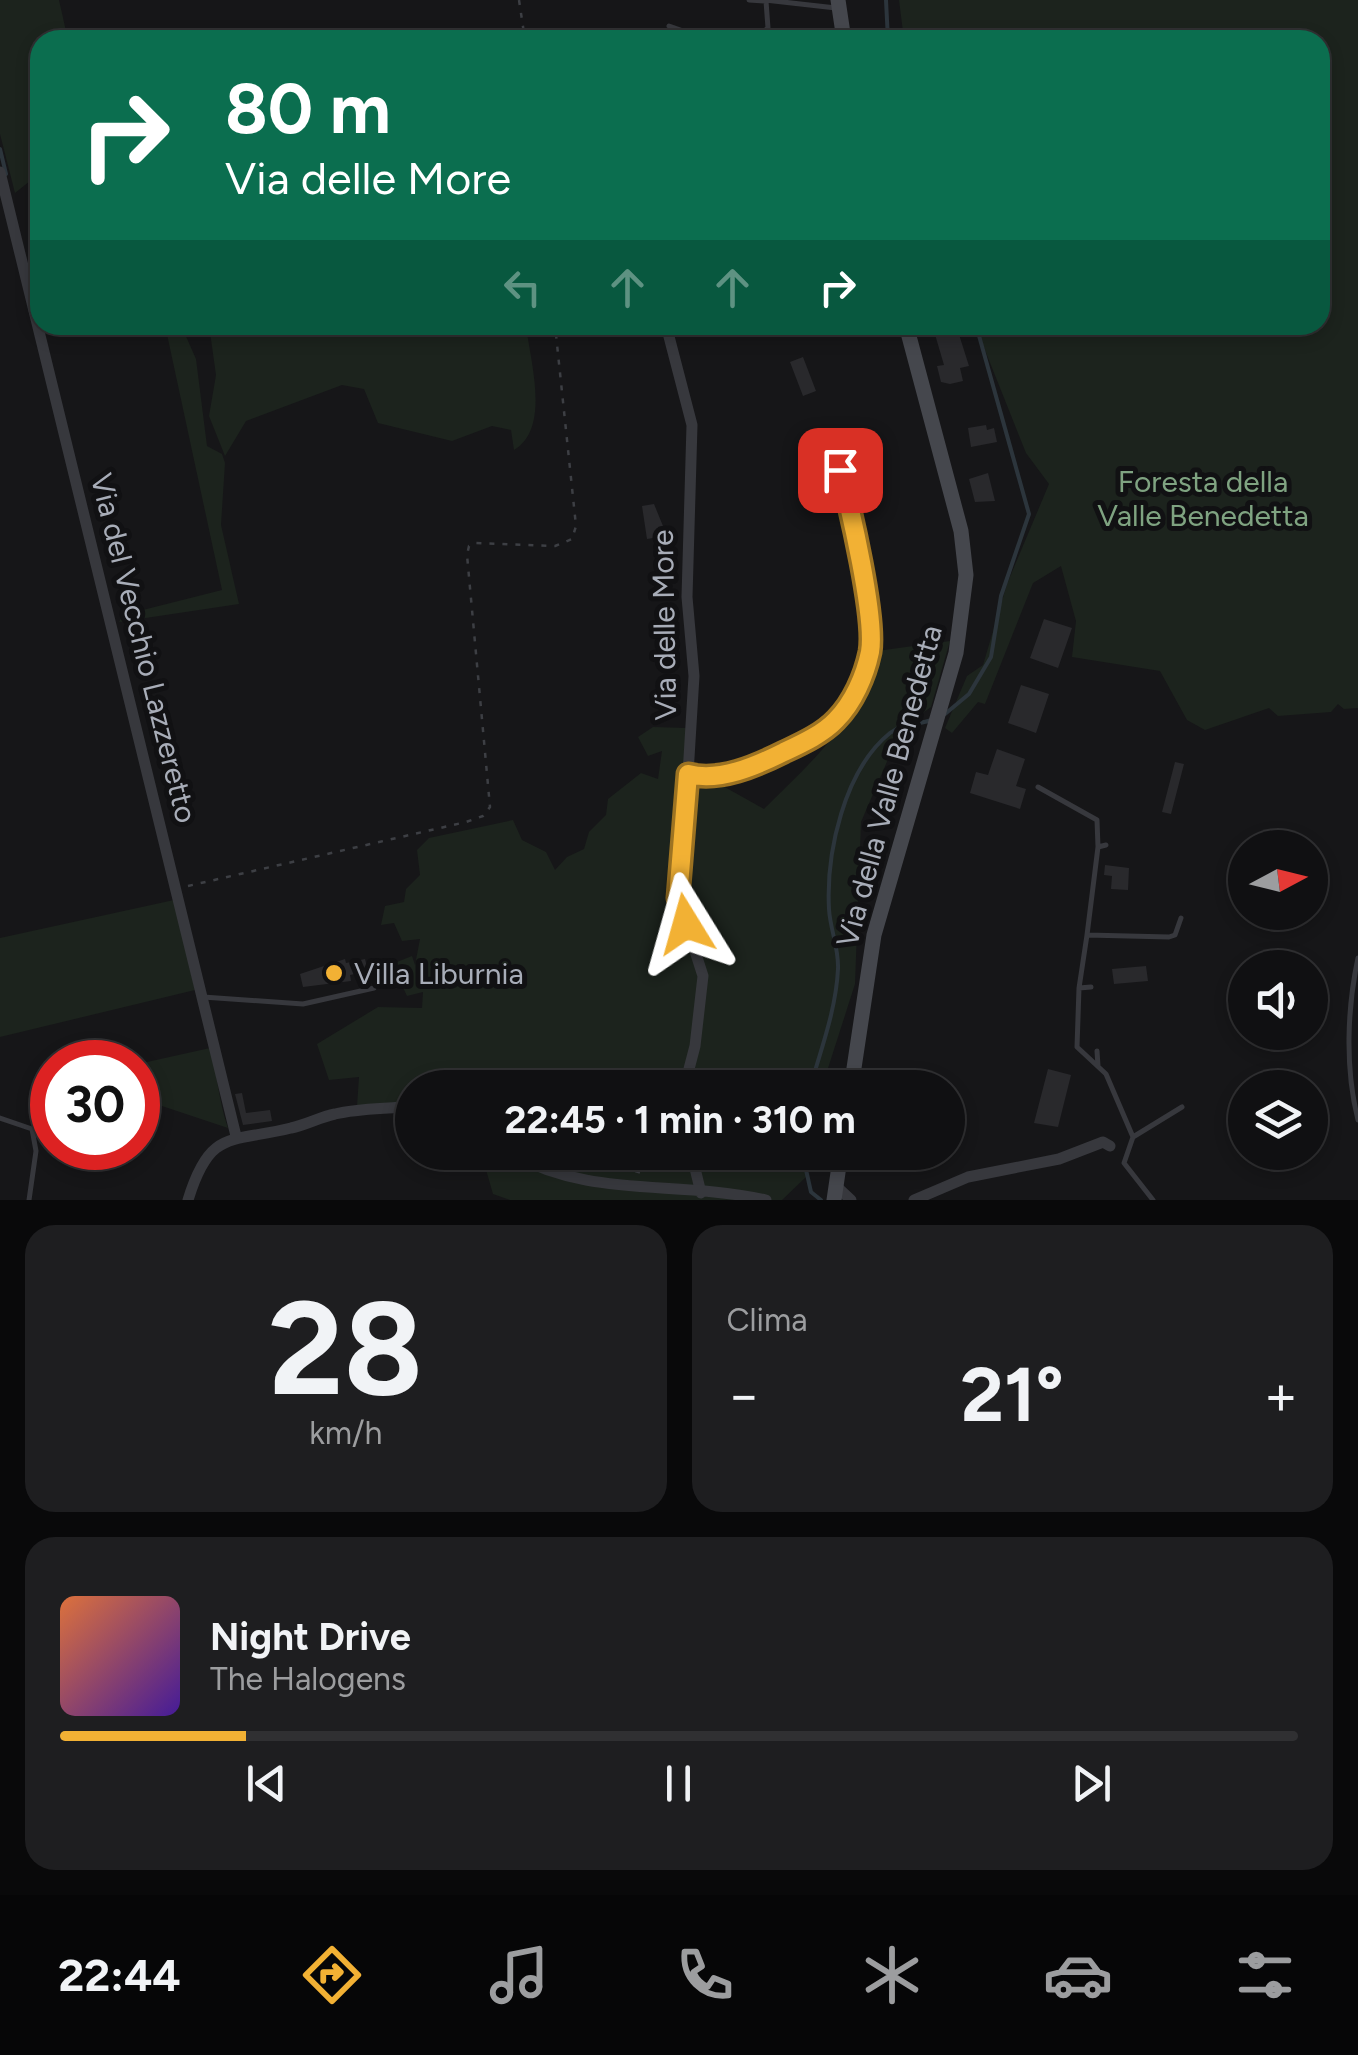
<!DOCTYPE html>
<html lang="it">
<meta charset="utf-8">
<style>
:root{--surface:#101012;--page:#1e1e20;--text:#f1f3f6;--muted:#9c9d9f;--line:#303032;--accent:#f2b134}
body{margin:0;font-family:Figtree,sans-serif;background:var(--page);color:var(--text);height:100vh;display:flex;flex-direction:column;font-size:38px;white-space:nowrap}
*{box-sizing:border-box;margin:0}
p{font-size:32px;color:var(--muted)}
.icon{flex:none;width:55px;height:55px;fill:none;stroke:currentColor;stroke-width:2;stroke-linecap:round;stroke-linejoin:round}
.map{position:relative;height:1200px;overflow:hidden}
.sheet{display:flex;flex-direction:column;gap:25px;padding:25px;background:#09090a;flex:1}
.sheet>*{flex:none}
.guide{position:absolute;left:30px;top:30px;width:1300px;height:305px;border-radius:30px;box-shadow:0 5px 15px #0003,0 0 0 2px var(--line);background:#0b6e4f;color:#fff;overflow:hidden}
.needle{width:65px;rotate:83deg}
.tools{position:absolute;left:1228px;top:830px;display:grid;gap:20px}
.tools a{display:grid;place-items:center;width:100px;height:100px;border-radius:50%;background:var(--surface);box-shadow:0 5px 15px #0003,0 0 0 2px var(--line);font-size:50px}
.speed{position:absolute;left:30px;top:1040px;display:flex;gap:20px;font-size:50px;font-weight:700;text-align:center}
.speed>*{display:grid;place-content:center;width:130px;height:130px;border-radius:50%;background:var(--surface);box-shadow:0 5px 15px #0003,0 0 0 2px var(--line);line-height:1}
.speed .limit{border:15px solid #d22;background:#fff;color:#111}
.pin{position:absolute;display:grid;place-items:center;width:85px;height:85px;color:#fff;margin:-42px;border-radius:20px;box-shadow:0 5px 15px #0006}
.me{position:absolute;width:110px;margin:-55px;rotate:352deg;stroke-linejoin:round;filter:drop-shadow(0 0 8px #0008)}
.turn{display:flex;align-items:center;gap:35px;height:210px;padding:0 30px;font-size:45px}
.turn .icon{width:130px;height:130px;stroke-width:2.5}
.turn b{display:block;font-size:70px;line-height:85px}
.lanes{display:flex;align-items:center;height:95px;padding:0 30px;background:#0003;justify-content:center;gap:50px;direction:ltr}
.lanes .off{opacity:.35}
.big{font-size:75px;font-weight:700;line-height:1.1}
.sheet .card{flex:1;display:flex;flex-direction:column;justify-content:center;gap:15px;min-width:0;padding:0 35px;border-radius:30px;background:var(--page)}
.sheet .dial{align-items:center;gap:0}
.dial b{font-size:130px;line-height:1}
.song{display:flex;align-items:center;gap:30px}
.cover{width:120px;height:120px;border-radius:15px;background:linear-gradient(135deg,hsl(20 70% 55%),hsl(260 70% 35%))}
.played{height:10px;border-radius:5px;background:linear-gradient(90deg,var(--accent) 15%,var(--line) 15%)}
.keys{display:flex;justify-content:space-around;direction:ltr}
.heat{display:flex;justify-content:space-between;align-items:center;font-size:55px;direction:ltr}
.sheet .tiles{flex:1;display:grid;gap:25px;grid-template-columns:1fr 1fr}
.card:last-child{grid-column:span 2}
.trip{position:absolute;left:395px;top:1070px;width:570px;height:100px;border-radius:50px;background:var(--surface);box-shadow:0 5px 15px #0003,0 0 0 2px var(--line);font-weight:700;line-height:100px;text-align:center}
.menu{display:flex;height:160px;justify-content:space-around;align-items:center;background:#060607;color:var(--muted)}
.menu .icon{width:70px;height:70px}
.menu .on{color:var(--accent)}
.menu b{font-size:45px;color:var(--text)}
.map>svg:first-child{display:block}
.green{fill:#1c231d}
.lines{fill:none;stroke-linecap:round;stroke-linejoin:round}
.stream{stroke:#2c353c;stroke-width:4}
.building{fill:#29292c}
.path{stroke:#3d3f44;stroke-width:2.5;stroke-dasharray:5 8;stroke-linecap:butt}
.service{stroke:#37383d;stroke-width:5}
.minor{stroke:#37383d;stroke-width:11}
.secondary{stroke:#45474d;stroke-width:15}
.route-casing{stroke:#9d7322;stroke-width:25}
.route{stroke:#f2b134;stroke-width:18}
.poi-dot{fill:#f2b134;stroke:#111113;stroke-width:4}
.labels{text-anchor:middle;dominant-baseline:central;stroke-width:10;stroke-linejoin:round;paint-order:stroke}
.park-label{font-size:30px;fill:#7fa381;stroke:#111113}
.street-label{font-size:30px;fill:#a8adb8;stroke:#111113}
.poi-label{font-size:30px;fill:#a8adb8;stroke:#111113;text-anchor:start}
</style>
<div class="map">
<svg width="1358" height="1200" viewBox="0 0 1358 1200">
<rect width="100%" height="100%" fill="#161618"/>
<path class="green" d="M0,0H59L68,40H40V173L15,193L0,134Z
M899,0H1358V708L1344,709L1338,704L1331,712L1278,716L1269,708L1205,730L1187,720L1160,671L1072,657L1076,621L1061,566L1033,583L985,704L978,702L952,733L945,728L967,676L983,665L1007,584L1049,484L1026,453L975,325H1320V40H904Z
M165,325H181L196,359L207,446L222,454L225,463L221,525L239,604L119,622L123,615L222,590Z
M209,325H526C530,361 551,428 514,450L511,430L492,426L452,441L378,423L364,389L342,385L246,421L225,456L209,416L216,375Z
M950,641L931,707L901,729L861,822L855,984L822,1087L412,1088V1104L357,1106L359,1077L329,1080L317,1044L378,1007L422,1008L423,992L407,996L395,971L397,962L412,956L415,965L420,939L402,941L394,923L381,925L385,906L404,902L406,889L420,875L417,850L429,838L513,820L522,840L546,852L555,870L567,857L584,849L589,832L606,815L608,799L641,773L658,779L662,751L648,756L638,737L653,727L686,728L689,767L764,809C813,760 861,719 877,651Z
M174,900L195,990L0,1037V938Z
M210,1048C218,1076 218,1099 228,1128L138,1098V1064Z
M487,1152L810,1153L806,1177L782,1200H510L493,1194L485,1166Z"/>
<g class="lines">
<path class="stream" d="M886,0L888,40
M0,149L6,174
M945,714L969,694L991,657L1001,596L1029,514L976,325
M810,1088C821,1049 836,1010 838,969C839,948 830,929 829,909C826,853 844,770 890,733C903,723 917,725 932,720
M802,1152L811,1192L821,1200"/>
</g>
<path class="building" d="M943,325H956L969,366L960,368L963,381L950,384L941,382L937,366L944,365L934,331Z
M803,357L816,391L803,396L790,362Z
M986,425L987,430L994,428L997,442L971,447L968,428Z
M988,473L995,501L975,502L969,479Z
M654,504L663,526L658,527L659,537L647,539L642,506Z
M1044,619L1072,628L1058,668L1030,658Z
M1021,685L1049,694L1036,733L1008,723Z
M997,749L1025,759L1016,786L1026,789L1020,809L970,793L976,772L988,775Z
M1175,762L1184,764L1171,814L1162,812Z
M1105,865L1129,868L1128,890L1111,889L1112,876L1104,875Z
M345,959L346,963L365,959L368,971L350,975L351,981L303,987L300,974Z
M1146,966L1148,981L1114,984L1112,969Z
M1048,1069L1071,1075L1058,1127L1034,1123Z
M242,1093L246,1113L270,1110L272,1121L243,1125L235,1094Z"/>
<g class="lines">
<path class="path" d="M519,0L525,40
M188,886L466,822L483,816L490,807L467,555L469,546L476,543L555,546L572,539L576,526L555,325
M587,1152C609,1156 624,1169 645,1174"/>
<path class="service" d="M765,0L836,8
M669,26L689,33H762L768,28L766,1L749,0
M1038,787L1097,820L1098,847
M1087,935L1098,847L1106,845
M1358,958C1347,1009 1345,1069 1358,1120
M1091,987L1079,988L1077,1047L1106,1074L1133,1137L1124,1163L1153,1200
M1079,988L1087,935L1169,937L1175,935L1181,918
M203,997L303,1004L374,988
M1097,1051L1098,1066
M0,1118L32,1129L36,1151L29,1200
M1133,1137L1182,1107"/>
<path class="minor" d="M0,172L236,1136
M666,325L692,425L687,597L694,676L688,774C720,782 756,766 784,752C870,709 873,672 862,583C857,545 850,508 840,470L810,475
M684,1088L695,1046L703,976L678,898L688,774
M508,1152C593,1200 670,1179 766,1200
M691,1152L701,1193
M836,1186L851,1200
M188,1200C210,1128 231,1143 291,1128C306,1125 320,1117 335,1114C360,1108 387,1109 412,1106
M914,1200L968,1177L1059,1159L1103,1142L1110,1146"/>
<path class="secondary" d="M838,0L844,40
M851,1088L874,935L956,653L966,575L961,531L906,325
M834,1200L841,1152"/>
</g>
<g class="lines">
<g class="route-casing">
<path id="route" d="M686,924L678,898L688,774C720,782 756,766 784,752C801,744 823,734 836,720C853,703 865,676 870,652C876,618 850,507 840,470"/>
</g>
<use href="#route" class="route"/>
</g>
<circle class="poi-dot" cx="334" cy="973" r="10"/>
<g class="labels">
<g class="park-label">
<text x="1203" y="481">Foresta della<tspan x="1203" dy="34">Valle Benedetta</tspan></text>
</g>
<g class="street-label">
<text transform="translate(664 625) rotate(-91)">Via delle More</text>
<text transform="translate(144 648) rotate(76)">Via del Vecchio Lazzeretto</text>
<text transform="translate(889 786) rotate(-75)">Via della Valle Benedetta</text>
</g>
<g class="poi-label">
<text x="354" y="973">Villa Liburnia</text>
</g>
</g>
</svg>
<div class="tools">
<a><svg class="needle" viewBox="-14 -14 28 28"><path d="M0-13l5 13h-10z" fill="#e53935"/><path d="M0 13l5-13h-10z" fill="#9c9d9f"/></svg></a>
<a><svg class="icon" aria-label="sound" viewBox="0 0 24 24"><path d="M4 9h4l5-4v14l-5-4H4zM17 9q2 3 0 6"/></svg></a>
<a><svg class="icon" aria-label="layers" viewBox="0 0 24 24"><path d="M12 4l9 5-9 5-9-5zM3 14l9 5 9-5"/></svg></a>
</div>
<div class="speed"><div class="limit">30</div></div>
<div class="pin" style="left:840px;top:470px;background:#d93025"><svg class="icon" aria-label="arrive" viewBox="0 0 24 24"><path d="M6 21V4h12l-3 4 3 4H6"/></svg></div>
<svg class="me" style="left:686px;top:924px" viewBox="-20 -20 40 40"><path d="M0-17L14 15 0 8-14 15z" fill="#f2b134" stroke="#fff" stroke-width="4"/></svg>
<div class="trip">22:45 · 1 min · 310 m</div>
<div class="guide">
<div class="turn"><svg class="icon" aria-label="right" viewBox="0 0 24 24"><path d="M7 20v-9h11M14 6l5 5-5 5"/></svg><div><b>80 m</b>Via delle More</div></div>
<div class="lanes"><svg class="icon off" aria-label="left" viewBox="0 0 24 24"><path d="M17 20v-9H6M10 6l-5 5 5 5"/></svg><svg class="icon off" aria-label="ahead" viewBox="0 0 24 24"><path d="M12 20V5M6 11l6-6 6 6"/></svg><svg class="icon off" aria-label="ahead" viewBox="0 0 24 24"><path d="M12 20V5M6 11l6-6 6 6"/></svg><svg class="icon" aria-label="right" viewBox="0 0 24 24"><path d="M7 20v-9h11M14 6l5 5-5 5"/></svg></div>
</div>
</div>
<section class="sheet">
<div class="tiles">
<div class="card dial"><b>28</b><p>km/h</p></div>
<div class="card"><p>Clima</p>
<div class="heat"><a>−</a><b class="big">21°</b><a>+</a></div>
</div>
<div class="card">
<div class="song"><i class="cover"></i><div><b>Night Drive</b><p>The Halogens</p></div></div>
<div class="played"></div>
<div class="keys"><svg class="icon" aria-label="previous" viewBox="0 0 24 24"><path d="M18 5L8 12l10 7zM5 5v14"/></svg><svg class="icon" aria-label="pause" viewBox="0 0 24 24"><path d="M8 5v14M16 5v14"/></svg><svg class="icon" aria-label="next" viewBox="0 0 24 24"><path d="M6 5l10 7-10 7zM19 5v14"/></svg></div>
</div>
</div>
</section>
<nav class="menu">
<b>22:44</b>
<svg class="icon on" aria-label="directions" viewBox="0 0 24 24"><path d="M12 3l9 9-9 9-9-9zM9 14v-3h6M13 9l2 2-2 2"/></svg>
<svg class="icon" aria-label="music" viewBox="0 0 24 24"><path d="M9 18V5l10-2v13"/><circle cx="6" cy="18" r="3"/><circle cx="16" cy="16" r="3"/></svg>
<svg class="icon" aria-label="phone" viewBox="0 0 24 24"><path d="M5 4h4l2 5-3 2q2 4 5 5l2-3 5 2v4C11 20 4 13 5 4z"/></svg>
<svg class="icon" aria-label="climate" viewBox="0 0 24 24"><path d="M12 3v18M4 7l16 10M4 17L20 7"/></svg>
<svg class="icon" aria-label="car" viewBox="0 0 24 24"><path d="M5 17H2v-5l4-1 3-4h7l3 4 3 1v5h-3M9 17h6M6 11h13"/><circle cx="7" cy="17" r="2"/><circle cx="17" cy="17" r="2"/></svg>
<svg class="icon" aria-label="filters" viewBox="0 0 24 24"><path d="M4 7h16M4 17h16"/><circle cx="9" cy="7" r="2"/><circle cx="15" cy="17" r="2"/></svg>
</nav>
